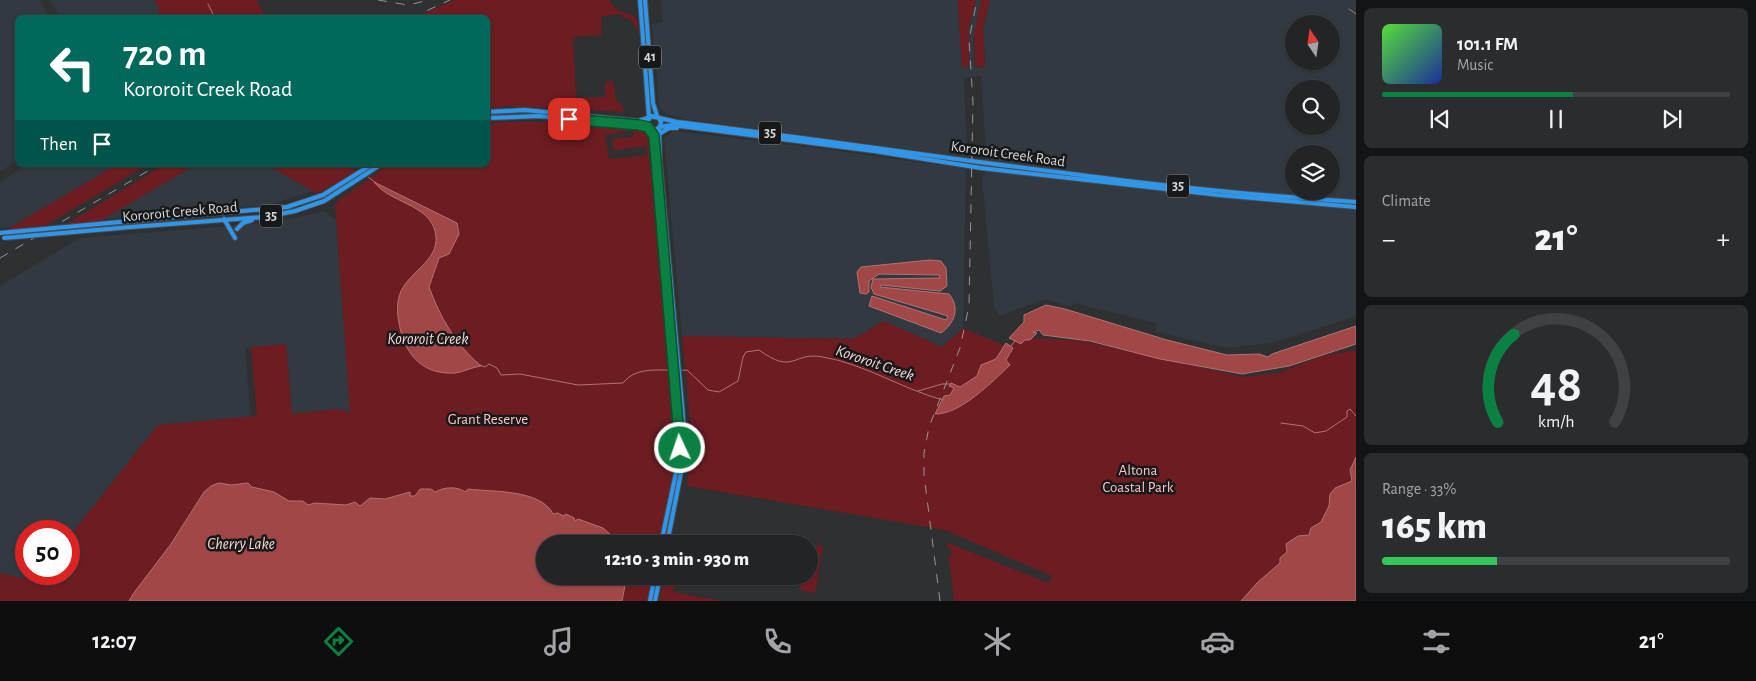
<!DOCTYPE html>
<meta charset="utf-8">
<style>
:root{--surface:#222426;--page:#2a2c2e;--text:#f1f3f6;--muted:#a2a4a7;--line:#3f4143;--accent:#0b8043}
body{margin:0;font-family:"Alegreya Sans",sans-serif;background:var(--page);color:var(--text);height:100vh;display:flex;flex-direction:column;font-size:19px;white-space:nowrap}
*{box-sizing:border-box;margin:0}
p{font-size:16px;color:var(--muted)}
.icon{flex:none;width:28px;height:28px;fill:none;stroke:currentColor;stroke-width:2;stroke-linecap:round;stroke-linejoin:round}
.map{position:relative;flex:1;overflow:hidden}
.drawer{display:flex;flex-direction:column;gap:8px;padding:8px;background:#131415;width:400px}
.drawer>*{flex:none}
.banner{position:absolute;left:15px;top:15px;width:475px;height:152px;border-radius:8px;box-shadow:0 1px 4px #0004,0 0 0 1px var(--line);background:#00695c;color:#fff;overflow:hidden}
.needle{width:32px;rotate:347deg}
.tools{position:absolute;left:1285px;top:15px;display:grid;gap:10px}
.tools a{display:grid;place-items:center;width:55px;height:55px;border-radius:50%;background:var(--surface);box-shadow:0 1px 4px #0004,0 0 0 1px var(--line);font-size:25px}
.speed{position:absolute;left:15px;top:520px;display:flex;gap:10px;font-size:25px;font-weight:700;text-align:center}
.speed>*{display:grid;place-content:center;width:65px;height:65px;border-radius:50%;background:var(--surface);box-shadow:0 1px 4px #0004,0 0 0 1px var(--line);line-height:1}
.speed .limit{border:8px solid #d22;background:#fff;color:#111}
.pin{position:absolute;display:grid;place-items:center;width:42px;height:42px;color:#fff;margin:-21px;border-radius:10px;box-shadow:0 2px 8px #0006}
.me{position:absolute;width:55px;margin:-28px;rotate:357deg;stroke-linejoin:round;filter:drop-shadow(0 0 4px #0008)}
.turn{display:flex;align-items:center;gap:18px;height:105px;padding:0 25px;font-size:22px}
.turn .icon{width:65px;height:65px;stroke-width:2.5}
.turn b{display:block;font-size:35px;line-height:42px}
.then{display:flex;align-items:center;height:48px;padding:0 25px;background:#0003;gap:10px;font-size:19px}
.big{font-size:38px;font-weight:800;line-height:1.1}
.drawer .card{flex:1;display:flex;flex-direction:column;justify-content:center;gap:8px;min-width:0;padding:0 18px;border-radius:8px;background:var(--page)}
.drawer .dial{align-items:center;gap:0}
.dial svg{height:130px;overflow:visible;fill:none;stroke:var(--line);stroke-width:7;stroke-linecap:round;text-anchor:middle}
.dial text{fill:var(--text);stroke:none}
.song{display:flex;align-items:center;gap:15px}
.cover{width:60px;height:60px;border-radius:8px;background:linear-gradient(135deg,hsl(110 70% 55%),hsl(230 70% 35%))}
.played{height:5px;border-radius:2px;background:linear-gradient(90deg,var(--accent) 55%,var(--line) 55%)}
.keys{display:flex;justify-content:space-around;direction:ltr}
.heat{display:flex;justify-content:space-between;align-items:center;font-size:28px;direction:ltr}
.charge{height:8px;border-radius:4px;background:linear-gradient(90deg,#34c759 33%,var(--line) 0)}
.trip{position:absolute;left:536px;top:535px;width:282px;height:50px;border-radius:25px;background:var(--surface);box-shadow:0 1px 4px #0004,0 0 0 1px var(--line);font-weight:800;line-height:50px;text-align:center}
.tabs{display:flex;height:80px;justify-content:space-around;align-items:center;background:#0e0e0f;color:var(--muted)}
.tabs .icon{width:35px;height:35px}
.tabs .on{color:var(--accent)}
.tabs b{font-size:22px;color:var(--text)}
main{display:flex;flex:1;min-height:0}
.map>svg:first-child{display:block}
.built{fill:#333940;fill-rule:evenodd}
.green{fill:#6d1d22;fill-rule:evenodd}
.water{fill:#a24748;stroke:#b17273}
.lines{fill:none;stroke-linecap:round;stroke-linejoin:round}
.stream{stroke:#b17273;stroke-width:1}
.major-casing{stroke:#494b4c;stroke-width:6}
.major{stroke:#3096e9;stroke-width:4}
.rail{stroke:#939597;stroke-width:1;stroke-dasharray:9 9;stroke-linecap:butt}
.major-bridge-casing{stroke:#494b4c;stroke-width:6;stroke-linecap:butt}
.major-bridge{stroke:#3096e9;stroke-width:4}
.route-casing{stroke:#07532c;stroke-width:12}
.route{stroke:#0b8043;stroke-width:9}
.labels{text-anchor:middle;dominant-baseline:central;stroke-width:5;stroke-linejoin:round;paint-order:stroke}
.shield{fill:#171819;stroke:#9b9d9e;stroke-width:1}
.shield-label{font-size:14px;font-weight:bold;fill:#d4d6d7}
.street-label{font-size:15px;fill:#d4d6d7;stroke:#171819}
.park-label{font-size:15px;fill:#f9c4c2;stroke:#171819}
.water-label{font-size:16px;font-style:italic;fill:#f3d8d6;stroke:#171819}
</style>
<main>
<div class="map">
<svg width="1356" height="601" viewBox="0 0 1356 601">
<rect width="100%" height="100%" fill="#2e3032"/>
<path class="built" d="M0,0H40L49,17L18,18L17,160L0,172Z
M50,0H154L159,7L158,17H60Z
M661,0H958L962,66L969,67V27L976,0H981L973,41L975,67L980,68L985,67L983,28L990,0H1356V316L1272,343L1226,348L1157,332L1156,323L1073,303L1072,307L1045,299L1000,316L994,309L982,178L985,175L986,154L981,76L964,78L967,157L685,119L666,114L659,107L652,24L662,22ZM1294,24H1331V61H1294ZM1294,89H1331V126H1294ZM1294,154H1331V191H1294Z
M673,131L824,149L966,169L963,328L942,347L884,321L853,339L682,336L664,138Z
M26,165H117L11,227L0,228V182Z
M195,165H267L313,191L269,205L102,219Z
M324,211L336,220L351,413L338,409L292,414L286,345L245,348L251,417L158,425L69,537V531H26V574H31L21,578L0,573V286L80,238L276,222Z"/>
<path class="green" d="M154,0H257L265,17H158L159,7Z
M455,0H610C616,16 635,11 638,22C638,24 638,30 638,33L634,24L628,18H623L622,14L601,16L602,35L573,37L576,98L605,97V82L613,81L616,101L621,103L624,112L504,106L488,110V18L416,17Z
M958,0H976L969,27V67H962Z
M981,0H990L983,28L985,67L980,68V65L975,67L974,34Z
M547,119L602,123L606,128L611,126L646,129L653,140L650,146L677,441L675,466L659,544H545V576H652L647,601H0V573L21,578L31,574H69V537L158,425L257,416L251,347L286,344L292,414L338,409L350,413L335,203L388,165H488V124L499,122H545ZM633,130V137L612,139L613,149L611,151L646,146L647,155L609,159L605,135Z
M116,165H147L43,227L9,231L11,227Z
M164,165H195L97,223L63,226Z
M267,165H341L357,171L315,195L313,191Z
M884,321L942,347L963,328L1003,345L1030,338L1083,341L1243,377L1279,373L1322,356L1356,350V601H954L949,558L952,552L946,544L948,543L1049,583L1052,576L945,530L687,486L692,441L682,336L853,339Z
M820,531L818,546L823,547L815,593L799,590L802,576H810V545L817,546Z
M665,576L676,577L673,592L724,601H659Z"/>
<path class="water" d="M374,182L457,223L459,234L449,254L439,258L429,287C440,317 456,345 481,366C472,367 464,372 455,373C424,375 406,356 400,328C397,315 396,303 401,291C412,269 442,259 435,231C428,204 390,203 374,182Z
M930,260L941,261L946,268L947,286L940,291L881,285L880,287L949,294C961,308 954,324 941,333L869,306L872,296L946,320L948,316L874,294L871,287L873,279L940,278L939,275L879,274L869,281V292L866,294L860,293L857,272L861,267Z
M1046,305L1065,309L1167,340L1227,355L1259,354L1268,357L1272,354L1356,326V344L1289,366L1242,374L1160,359L1090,341L1043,335L1039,330L1033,332L1037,333L1030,340H1025L1021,344L1009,338L1024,322V315Z
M1006,343L1013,348L1006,360L1010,365C993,381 960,415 935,414L944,396L950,395L954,388L949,386L951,383L960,387L977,376L981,365L996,359Z
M1356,457V601H1241L1258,582L1280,563V558L1287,552L1286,544L1298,536L1309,535L1311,528L1321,522L1329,506L1330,494L1335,488L1352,481L1350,470Z
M219,483L231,485L248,483L252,487L274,492L289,501H303L308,505L315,503L346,505L355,502L360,506L370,498L385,499L410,492V496H415L420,489H431L435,492C444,487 457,486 465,492L468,489C491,492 541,489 553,514L558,513L563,516L566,514L574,518L575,521L578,519L603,528L618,541V544H545V576H627L622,601H129L133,594L171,544L204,492L211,486Z"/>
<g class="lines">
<path class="stream" d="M208,4L215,18
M1349,9L1356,14
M368,177L375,182
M1010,347L1015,341
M480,365L485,367L489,364L497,368L501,375L520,374L578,385L623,383C638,364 665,372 687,370L708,390L719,392L738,381L743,357L746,352L759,350C795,376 792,351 823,357C865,364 902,389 943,400
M918,391L942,384H951
M1281,423L1303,426L1315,433L1326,431L1347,417V411L1350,409L1356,416"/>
<g class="major-casing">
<path id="major" d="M640,0L649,117
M645,0L653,103L657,116
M488,112L525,110L638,121L648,118
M488,118L539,116L648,127
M659,118L677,122C903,149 1128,188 1356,202
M660,127L672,125L874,151L981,168L1219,195L1356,207
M659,128L660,162L685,439L684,457L667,544
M649,129L655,130L660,127L661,122L659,118L651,116L647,122L654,139L680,438V454L661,544
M659,134L669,128H677
M224,219L235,238
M131,221L287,207L323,195L371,165
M131,227L264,217L295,211L324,201L380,165
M237,229L243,223L252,220
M650,601L655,576
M655,601L660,576"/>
</g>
<use href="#major" class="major"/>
<path class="rail" d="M378,0L408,5L429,0
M411,18L450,0
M0,258L158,165
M940,601L924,475V453L929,427L960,348L969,306L973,102L969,40L977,0"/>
<g class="major-bridge-casing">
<path id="major-bridge" d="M0,233L131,221
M4,238L131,227"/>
</g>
<use href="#major-bridge" class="major-bridge"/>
</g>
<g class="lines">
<g class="route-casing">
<path id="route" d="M569,119L639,125L648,127L654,136L680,448"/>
</g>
<use href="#route" class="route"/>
</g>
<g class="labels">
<g class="shield">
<rect x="639" y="45.5" width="22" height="23" rx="4"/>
<rect x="759" y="121.5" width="22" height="23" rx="4"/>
<rect x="1167" y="174.5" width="22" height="23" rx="4"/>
<rect x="260" y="204.5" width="22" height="23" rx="4"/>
</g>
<g class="shield-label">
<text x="650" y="57">41</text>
<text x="770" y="133">35</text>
<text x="1178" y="186">35</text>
<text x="271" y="216">35</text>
</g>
<g class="street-label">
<text transform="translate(1008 154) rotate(8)">Kororoit Creek Road</text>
<text transform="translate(180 212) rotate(-5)">Kororoit Creek Road</text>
</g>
<g class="park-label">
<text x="488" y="419">Grant Reserve</text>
<text x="1138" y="470">Altona<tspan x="1138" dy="17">Coastal Park</tspan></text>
</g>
<g class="water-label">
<text x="428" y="339">Kororoit Creek</text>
<text transform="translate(875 363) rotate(19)">Kororoit Creek</text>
<text x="241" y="544">Cherry Lake</text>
</g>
</g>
</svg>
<div class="tools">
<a><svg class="needle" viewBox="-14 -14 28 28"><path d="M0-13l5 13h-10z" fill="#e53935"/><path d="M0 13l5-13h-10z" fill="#a2a4a7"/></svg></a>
<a><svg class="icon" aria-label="search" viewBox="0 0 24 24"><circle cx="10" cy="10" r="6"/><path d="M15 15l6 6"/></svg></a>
<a><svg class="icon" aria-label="layers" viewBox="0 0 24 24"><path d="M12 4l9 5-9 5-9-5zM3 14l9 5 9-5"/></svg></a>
</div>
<div class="speed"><div class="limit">50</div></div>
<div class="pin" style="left:569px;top:119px;background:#d93025"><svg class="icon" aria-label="arrive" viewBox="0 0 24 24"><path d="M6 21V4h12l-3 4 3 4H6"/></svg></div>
<svg class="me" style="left:680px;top:448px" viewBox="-20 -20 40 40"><circle r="17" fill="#0b8043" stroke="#fff" stroke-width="3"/><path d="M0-11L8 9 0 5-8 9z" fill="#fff"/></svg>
<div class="trip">12:10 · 3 min · 930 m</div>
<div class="banner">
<div class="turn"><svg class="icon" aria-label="left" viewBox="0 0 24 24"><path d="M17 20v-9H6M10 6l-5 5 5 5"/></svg><div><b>720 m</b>Kororoit Creek Road</div></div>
<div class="then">Then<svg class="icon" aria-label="arrive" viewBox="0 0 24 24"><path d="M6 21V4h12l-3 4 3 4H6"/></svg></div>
</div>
</div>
<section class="drawer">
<div class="card">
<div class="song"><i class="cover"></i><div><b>101.1 FM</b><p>Music</p></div></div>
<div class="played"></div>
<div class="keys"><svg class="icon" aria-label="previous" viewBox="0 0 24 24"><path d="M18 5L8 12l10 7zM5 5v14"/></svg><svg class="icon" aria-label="pause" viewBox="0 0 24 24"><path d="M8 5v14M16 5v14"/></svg><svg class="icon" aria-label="next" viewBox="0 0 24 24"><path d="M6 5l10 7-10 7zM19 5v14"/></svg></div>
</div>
<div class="card"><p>Climate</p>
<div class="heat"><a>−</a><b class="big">21°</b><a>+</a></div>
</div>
<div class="card dial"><svg viewBox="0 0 100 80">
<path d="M14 69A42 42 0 1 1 86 69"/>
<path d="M14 69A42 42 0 0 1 24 15" stroke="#0b8043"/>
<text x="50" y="56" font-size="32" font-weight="700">48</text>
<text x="50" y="72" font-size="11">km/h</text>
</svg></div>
<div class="card"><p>Range · 33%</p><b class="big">165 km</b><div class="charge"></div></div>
</section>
</main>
<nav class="tabs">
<b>12:07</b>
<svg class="icon on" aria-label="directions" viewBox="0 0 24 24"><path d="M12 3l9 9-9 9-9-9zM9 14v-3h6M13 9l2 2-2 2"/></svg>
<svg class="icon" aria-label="music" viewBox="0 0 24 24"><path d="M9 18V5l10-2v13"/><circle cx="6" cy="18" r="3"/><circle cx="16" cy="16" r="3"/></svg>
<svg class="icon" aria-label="phone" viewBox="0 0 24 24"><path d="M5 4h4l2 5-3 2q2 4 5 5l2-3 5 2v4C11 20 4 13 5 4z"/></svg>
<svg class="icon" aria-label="climate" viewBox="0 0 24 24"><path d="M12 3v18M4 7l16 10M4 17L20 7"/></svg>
<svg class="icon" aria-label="car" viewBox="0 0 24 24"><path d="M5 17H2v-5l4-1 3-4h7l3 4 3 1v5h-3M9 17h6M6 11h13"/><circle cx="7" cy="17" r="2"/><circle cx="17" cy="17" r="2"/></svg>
<svg class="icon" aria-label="filters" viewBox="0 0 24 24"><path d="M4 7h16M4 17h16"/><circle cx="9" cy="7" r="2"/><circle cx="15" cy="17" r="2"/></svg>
<b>21°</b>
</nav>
